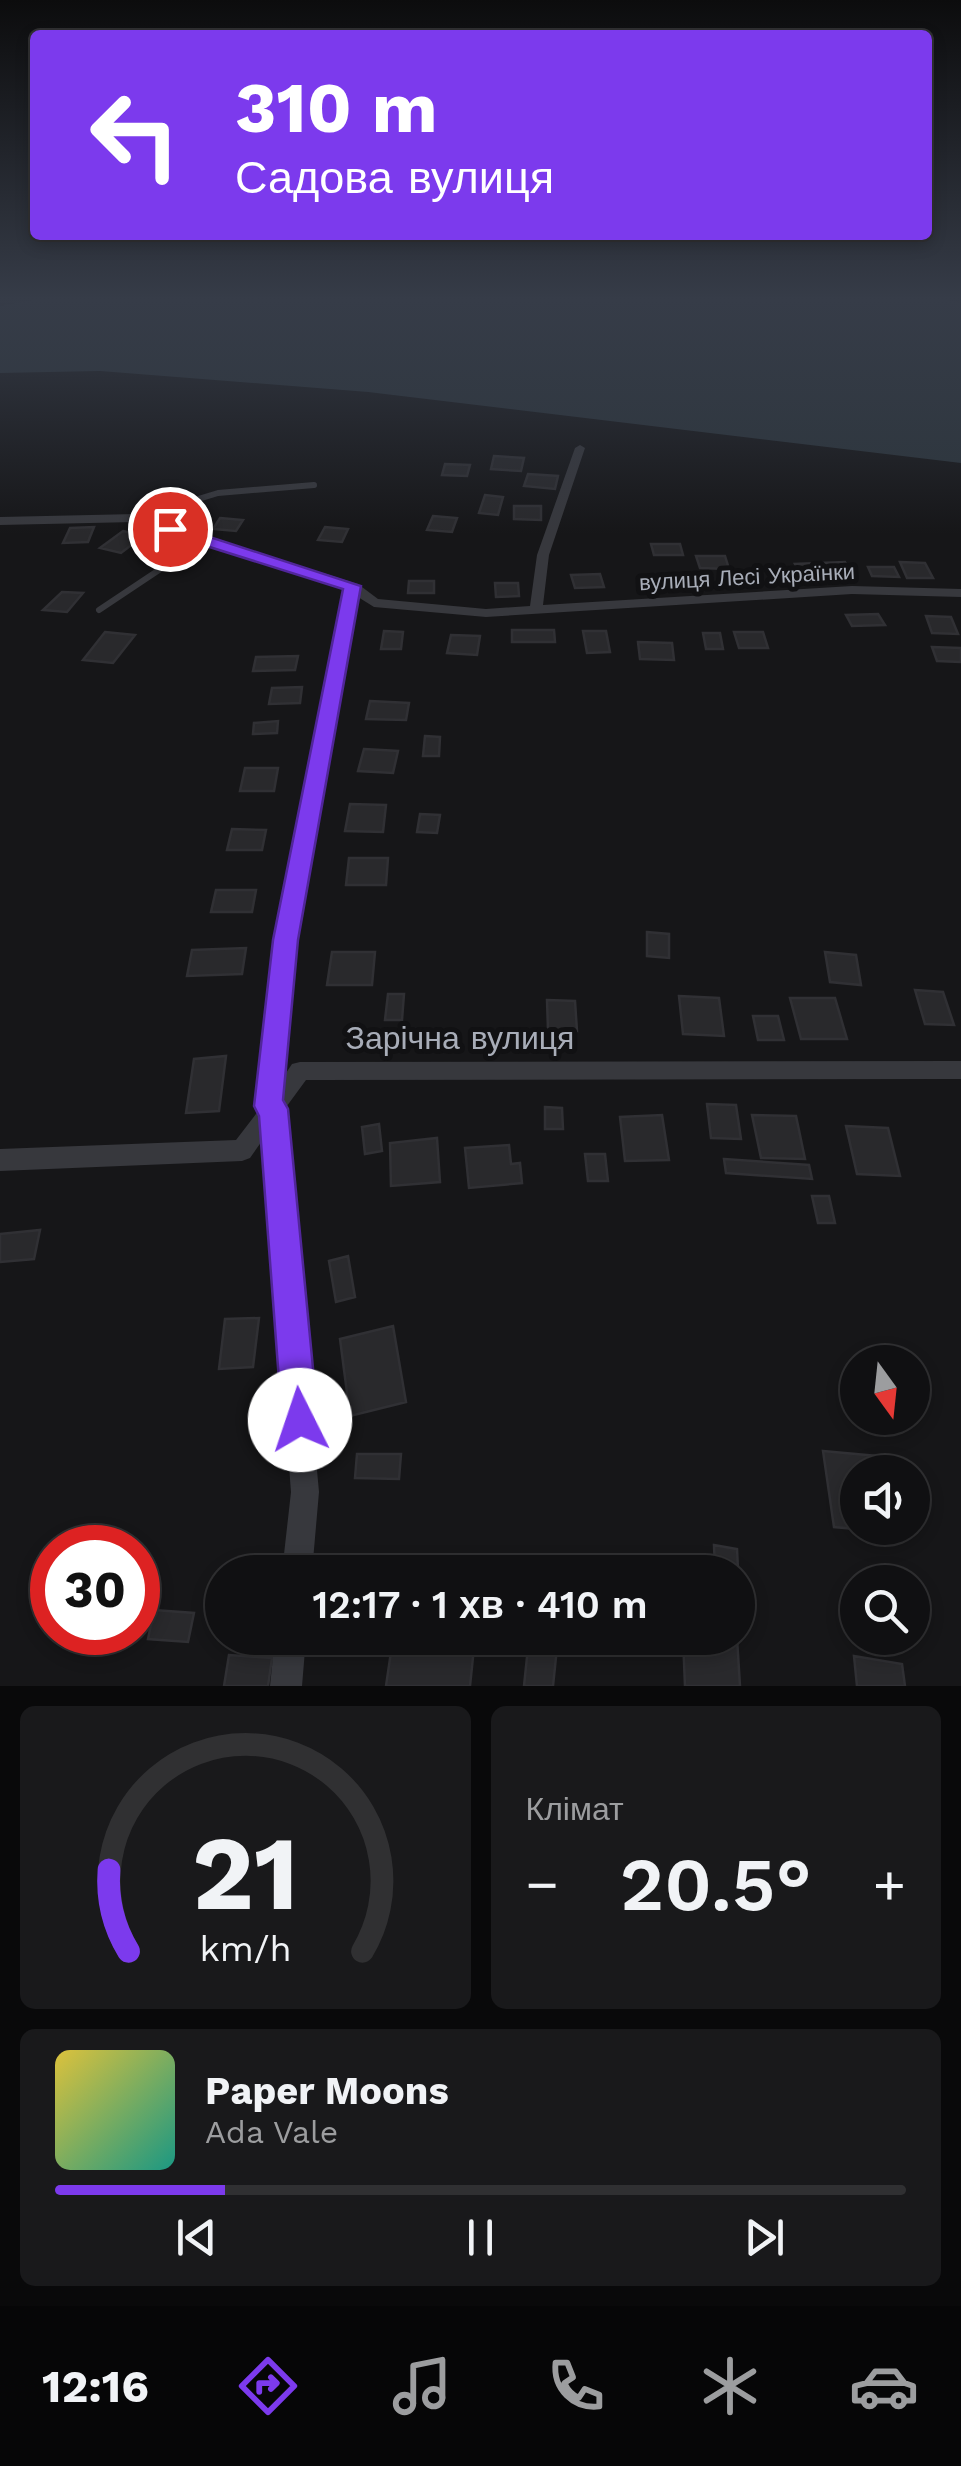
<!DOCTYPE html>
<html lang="uk">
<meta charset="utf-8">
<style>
:root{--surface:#101012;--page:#19191b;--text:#f1f3f6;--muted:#9c9d9f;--line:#303032;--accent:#7c3aed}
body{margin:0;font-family:"Work Sans",sans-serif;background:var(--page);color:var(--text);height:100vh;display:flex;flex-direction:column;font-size:38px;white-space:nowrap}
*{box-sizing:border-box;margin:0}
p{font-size:32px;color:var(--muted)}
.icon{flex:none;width:55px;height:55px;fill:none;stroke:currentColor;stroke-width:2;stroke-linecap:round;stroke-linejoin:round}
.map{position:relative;height:1686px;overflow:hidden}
.side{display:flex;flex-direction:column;gap:20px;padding:20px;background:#09090a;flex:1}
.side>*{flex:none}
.banner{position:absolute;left:30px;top:30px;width:902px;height:210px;border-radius:10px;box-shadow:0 5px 15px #0003,0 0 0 2px var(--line);background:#7c3aed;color:#fff;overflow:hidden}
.needle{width:65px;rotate:165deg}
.fabs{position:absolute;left:840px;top:1345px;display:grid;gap:20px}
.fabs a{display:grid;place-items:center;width:90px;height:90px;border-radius:50%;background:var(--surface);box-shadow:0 5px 15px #0003,0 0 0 2px var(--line);font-size:50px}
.speed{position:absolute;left:30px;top:1525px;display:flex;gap:20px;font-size:50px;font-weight:700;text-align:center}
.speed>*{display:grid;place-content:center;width:130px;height:130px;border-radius:50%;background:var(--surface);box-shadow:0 5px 15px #0003,0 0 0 2px var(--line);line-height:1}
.speed .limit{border:15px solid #d22;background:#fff;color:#111}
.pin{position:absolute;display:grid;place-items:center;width:85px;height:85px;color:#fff;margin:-42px;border:5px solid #fff;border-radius:50%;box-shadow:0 2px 10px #0007}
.me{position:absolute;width:110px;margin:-55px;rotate:356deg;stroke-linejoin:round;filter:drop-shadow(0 0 8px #0008)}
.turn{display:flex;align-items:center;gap:35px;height:210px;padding:0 40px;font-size:45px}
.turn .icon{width:130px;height:130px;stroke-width:2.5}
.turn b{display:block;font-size:70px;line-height:85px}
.big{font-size:75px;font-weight:600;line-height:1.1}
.side .widget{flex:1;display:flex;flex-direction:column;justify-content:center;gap:15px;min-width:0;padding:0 35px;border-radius:15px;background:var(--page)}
.side .dial{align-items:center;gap:0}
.dial svg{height:260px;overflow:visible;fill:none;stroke:var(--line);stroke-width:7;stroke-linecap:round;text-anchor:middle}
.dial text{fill:var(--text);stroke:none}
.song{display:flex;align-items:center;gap:30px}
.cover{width:120px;height:120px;border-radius:15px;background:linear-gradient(135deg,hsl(50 70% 55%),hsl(170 70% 35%))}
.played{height:10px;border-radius:5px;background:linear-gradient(90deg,var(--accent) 20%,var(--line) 20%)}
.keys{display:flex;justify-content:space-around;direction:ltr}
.heat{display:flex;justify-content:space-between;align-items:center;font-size:55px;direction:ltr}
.side .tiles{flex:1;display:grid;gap:20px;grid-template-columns:1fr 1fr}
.widget:last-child{grid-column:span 2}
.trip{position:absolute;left:205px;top:1555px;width:550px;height:100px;border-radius:50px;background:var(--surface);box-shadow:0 5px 15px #0003,0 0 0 2px var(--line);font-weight:600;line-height:100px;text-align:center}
.menu{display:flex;height:160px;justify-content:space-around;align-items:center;background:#060607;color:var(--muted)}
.menu .icon{width:70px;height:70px}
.menu .on{color:var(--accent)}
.menu b{font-size:45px;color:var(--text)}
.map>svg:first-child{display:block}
.water{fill:#2c353c}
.building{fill:#29292c;stroke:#303034;stroke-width:2.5}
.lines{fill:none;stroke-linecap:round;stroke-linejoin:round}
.lane{stroke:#37383d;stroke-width:6}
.street{fill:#37383d;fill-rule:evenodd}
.route{fill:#7c3aed;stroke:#51269a;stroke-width:2.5}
.labels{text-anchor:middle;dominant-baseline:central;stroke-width:10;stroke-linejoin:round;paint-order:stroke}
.far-street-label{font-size:22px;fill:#a8adb8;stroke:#111113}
.near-street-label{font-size:32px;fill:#a8adb8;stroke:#111113}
</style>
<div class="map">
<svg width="961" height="1686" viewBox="0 0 961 1686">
<rect width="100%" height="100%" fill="#161618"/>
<path class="water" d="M45,298L943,299L961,303V463L368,392L100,371L0,373V306Z"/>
<path class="building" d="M494,456L524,458L521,471L491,469Z
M445,464L470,465L467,476L442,475Z
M528,474L558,476L555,489L524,486Z
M485,495L503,497L498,515L479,513Z
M514,506H541V520L514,519Z
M433,516L457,518L452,532L427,530Z
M220,518L243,520L236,531L213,529Z
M94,527L88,542L63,543L70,528Z
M325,527L348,529L342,542L318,540Z
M123,531L143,536L121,553L100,548Z
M154,541L179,549L164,559L139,551Z
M651,544H680L683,555H654Z
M696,556H725L729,569L700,568Z
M845,562L853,576H845L842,570L799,571L795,564Z
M900,562L925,563L933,578H907Z
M868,567H894L899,577L872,576Z
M600,574L604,587L575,588L571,575Z
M409,581H434V593H408Z
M495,583H518L519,596L496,597Z
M62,592L83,593L67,612L43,610Z
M878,614L885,625L852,626L846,615Z
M926,616L951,617L958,634L932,633Z
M512,630H554L555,642H512Z
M384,631L403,632L401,649H381Z
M583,631H606L610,652L587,653Z
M105,632L135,635L113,663L83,660Z
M734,632H763L768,648H739Z
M703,633H720L723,649H706Z
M451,635L480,636L477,655L447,653Z
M638,642L672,643L674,660L640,659Z
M932,647L961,648V662L937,661Z
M298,656L295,670L253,671L256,657Z
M302,687L300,703L269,704L272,688Z
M370,701L409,703L406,720L366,719Z
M278,721L277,733L253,734L254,723Z
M425,736L440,737L439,756H423Z
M364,749L398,751L393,773L358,771Z
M245,768H278L274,791H240Z
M350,804L386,805L383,832L345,831Z
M420,814L440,815L437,833L417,832Z
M232,829L266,830L262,850H227Z
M349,858H388L386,885H346Z
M216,890H256L252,912H211Z
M647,932L669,934V958L647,956Z
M246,948L242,974L187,976L192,950Z
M332,952H375L372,985H327Z
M825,952L856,955L861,985L830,982Z
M915,990L943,992L954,1025L925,1024Z
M388,994H404L402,1020H385Z
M679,996L719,998L724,1036L683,1034Z
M790,998H835L847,1039H801Z
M547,1000L575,1001L577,1031L548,1030Z
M753,1016H778L784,1040H758Z
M226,1056L219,1111L186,1113L194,1059Z
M707,1104L736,1105L741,1139L711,1138Z
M545,1107L562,1108L563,1129H545Z
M662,1115L669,1160L625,1161L620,1117Z
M752,1115L796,1116L805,1159L761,1158Z
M379,1124L382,1151L365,1154L362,1127Z
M846,1126L888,1128L900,1176L857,1174Z
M437,1138L440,1182L391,1186L390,1143Z
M509,1145L511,1164L520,1163L522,1183L469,1188L465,1148Z
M585,1154H605L608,1181H588Z
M724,1159L809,1165L812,1179L726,1173Z
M812,1196H829L835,1223H818Z
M40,1230L34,1259L0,1262V1234Z
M348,1256L355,1297L336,1302L329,1261Z
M259,1318L253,1367L219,1369L225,1319Z
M393,1326L406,1402L350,1416L340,1339Z
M823,1451L899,1458L902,1472H858V1528H912L913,1534L834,1527Z
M357,1454H401L399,1479L355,1478Z
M714,1545L737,1549L740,1610L738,1572H715Z
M154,1610L194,1613L188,1642L148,1639Z
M393,1638H475L470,1686H386Z
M529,1638H558L553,1686H524Z
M683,1638H737L740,1686H685Z
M229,1655L272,1658L268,1686H224Z
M854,1656L902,1664L905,1686H857Z"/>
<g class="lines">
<path class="lane" d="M136,518L218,493L314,485
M99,610L204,540"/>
<path class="street" d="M580,445L585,448L549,555L543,605L852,586L961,589V597L852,594L486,617L374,607L358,597L295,940L282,1079L292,1064L300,1062L961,1061V1079L306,1080L284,1110L319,1492L312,1572H282L291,1492L264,1138L250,1158L242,1161L0,1171V1149L236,1140L259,1110L275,940L346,589L135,522L0,525V517L136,514L358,584L378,599L486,609L530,606L537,555L575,448Z
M275,1638H306L302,1686H270Z"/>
</g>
<linearGradient id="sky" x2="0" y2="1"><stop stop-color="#0c0c0d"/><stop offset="0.56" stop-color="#363c48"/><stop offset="1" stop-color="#363c48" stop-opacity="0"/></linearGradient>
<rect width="961" height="534" fill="url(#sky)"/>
<path class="route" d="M165,526H176L361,586L298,940L283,1100L288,1109L318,1420L312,1433L300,1438L287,1433L282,1420L259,1116L254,1106L273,940L343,589L165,533Z"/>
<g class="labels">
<g class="far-street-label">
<text transform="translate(747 577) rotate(-3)">вулиця Лесі Українки</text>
</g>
<g class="near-street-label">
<text x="460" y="1038">Зарічна вулиця</text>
</g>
</g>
</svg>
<div class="fabs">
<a><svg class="needle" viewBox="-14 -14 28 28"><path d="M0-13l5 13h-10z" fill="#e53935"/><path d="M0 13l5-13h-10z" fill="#9c9d9f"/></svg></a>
<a><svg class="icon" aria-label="sound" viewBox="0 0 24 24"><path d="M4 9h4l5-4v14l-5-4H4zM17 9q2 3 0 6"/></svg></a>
<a><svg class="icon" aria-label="search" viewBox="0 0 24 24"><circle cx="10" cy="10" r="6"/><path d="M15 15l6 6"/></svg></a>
</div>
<div class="speed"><div class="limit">30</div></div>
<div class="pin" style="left:170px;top:529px;background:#d93025"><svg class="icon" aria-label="arrive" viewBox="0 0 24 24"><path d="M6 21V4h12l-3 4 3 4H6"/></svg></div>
<svg class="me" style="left:300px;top:1420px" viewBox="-20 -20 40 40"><circle r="19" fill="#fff"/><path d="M0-13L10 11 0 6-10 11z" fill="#7c3aed"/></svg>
<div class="trip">12:17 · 1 хв · 410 m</div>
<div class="banner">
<div class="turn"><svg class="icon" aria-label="left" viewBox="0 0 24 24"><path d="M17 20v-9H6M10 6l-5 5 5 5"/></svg><div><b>310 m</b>Садова вулиця</div></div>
</div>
</div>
<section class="side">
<div class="tiles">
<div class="widget dial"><svg viewBox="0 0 100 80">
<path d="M14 69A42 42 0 1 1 86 69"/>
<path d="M14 69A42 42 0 0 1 8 44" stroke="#7c3aed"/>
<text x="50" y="56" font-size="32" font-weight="700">21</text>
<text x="50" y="72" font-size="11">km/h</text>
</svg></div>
<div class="widget"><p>Клімат</p>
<div class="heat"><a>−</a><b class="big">20.5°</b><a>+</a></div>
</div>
<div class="widget">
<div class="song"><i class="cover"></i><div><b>Paper Moons</b><p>Ada Vale</p></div></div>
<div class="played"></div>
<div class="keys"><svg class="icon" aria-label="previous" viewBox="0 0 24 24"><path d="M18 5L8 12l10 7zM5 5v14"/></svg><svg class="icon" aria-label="pause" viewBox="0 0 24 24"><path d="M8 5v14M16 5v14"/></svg><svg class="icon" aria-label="next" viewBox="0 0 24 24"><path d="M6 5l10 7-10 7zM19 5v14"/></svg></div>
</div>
</div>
</section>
<nav class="menu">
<b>12:16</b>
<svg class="icon on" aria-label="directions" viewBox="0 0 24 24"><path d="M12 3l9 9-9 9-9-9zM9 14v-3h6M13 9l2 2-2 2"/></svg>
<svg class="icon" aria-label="music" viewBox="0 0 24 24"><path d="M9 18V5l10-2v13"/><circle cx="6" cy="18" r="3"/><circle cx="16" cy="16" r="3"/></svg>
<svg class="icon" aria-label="phone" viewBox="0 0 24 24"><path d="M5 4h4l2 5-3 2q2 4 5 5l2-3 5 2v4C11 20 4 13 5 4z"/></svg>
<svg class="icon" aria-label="climate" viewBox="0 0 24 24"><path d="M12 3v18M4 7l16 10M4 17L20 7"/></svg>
<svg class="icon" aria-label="car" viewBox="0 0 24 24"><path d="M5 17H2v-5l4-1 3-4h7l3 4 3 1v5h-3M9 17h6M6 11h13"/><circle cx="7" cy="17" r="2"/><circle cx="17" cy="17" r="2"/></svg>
</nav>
